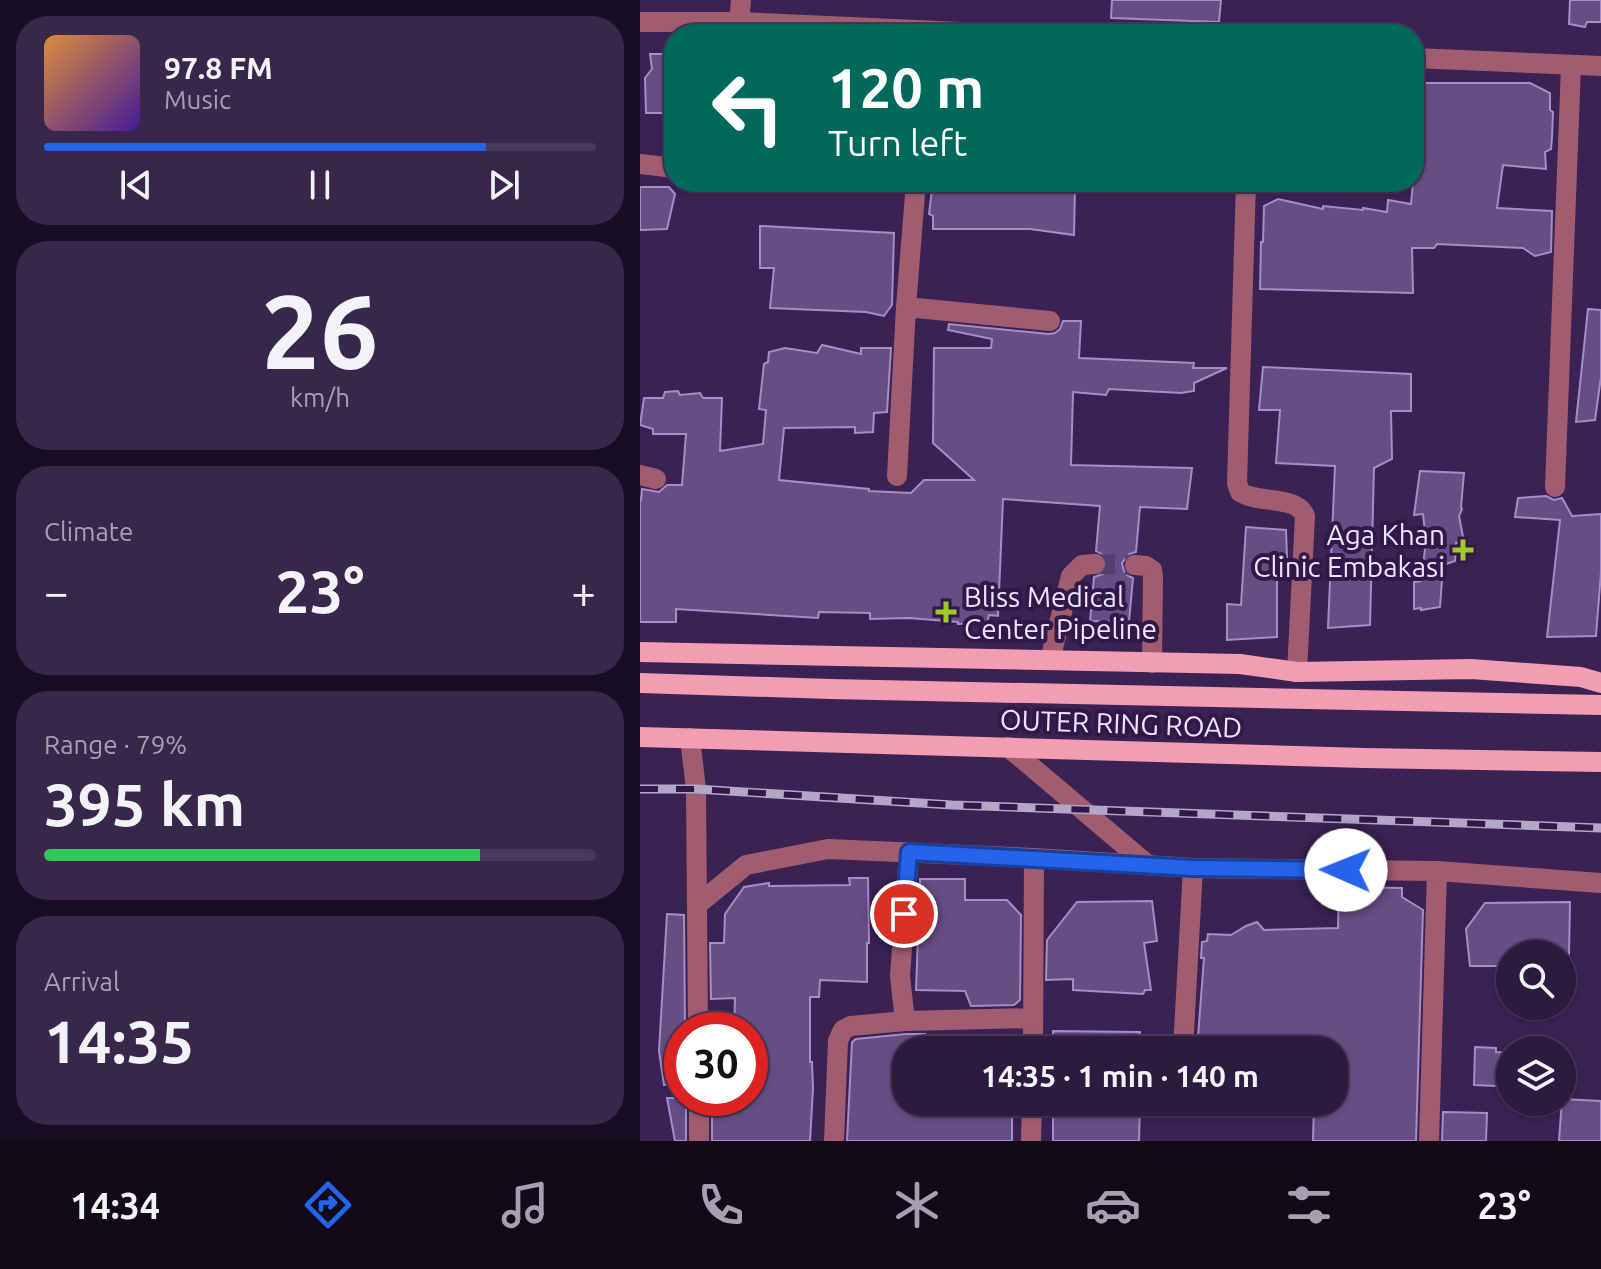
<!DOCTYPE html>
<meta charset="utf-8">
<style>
:root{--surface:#2c1a3f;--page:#38274a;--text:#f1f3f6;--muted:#a6a1b0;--line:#483859;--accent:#2563eb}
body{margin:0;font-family:Ubuntu,sans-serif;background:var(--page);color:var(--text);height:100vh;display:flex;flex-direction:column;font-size:30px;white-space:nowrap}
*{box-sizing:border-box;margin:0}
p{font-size:26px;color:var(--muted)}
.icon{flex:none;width:44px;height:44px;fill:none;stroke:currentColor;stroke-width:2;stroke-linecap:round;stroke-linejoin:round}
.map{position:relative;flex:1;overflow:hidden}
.details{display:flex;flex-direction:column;gap:16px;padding:16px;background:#180e23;width:640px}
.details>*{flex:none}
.guide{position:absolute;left:24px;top:24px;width:760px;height:168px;border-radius:32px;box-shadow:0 2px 6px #0004,0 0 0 2px var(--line);background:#00695c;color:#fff;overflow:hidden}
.controls{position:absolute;left:856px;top:940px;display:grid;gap:16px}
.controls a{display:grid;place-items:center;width:80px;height:80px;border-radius:50%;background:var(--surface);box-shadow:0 2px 6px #0004,0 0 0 2px var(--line);font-size:40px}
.speed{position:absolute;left:24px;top:1012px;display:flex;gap:16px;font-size:40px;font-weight:700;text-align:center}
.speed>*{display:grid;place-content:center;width:104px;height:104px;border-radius:50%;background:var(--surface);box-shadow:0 2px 6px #0004,0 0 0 2px var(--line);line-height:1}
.speed .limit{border:12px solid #d22;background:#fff;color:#111}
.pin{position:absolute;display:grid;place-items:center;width:68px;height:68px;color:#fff;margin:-34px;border:4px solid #fff;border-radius:50%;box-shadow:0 2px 8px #0007}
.me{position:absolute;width:88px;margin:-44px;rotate:271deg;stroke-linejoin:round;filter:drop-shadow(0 0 6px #0008)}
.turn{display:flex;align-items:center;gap:28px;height:168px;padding:0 32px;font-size:36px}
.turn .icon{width:104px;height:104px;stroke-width:2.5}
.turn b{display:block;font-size:56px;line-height:68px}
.big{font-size:60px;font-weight:700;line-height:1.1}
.details .tile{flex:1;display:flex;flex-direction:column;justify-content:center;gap:12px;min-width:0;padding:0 28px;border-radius:32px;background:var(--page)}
.details .dial{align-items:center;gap:0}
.dial b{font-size:104px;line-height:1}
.song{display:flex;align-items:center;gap:24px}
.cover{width:96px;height:96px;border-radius:12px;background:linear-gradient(135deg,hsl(30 70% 55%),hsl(260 70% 35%))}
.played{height:8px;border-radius:4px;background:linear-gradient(90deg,var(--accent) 80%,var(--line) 80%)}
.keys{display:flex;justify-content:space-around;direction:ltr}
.heat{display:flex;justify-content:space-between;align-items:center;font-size:44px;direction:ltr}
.charge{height:12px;border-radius:6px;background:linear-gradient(90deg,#34c759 79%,var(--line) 0)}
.trip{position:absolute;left:252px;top:1036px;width:456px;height:80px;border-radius:32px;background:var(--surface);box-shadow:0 2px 6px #0004,0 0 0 2px var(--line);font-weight:700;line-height:80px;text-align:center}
.dock{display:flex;height:128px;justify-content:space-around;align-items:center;background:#120a19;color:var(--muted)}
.dock .icon{width:56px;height:56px}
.dock .active{color:var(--accent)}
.dock b{font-size:36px;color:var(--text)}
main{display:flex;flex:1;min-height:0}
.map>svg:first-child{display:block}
.building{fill:#664d83;stroke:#a78dc8;stroke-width:2}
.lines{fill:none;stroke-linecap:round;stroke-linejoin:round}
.minor-tunnel{stroke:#553f6d;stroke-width:20;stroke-dasharray:20 10;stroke-linecap:butt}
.minor{stroke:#a15d6f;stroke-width:20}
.major{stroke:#f29db2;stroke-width:20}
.rail-casing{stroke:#b4a6c7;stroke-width:9}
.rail{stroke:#301848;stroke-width:6;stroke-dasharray:18;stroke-linecap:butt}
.route-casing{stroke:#184099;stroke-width:20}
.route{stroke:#2563eb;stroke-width:14}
.poi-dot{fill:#a0c92c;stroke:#301848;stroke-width:3}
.labels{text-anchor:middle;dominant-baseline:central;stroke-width:8;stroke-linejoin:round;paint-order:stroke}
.poi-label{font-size:28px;fill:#eee4fd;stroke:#301848;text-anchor:end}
.street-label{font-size:28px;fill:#eee4fd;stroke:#301848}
</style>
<main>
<section class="details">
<div class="tile">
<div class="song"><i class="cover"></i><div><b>97.8 FM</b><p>Music</p></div></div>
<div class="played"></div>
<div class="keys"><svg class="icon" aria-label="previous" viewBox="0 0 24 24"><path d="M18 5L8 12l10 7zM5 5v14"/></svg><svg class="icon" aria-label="pause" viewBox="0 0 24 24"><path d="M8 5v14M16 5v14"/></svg><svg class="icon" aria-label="next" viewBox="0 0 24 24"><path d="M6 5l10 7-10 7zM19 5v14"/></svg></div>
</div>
<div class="tile dial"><b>26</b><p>km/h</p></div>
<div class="tile"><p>Climate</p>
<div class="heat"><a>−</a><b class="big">23°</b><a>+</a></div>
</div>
<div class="tile"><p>Range · 79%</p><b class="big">395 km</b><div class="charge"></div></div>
<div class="tile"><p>Arrival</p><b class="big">14:35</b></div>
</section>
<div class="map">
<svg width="961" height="1141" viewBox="0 0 961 1141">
<rect width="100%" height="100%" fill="#3a2254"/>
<path class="building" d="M472,0H581L579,22L471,18Z
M930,0H961V22H947L945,27L929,24Z
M10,54H34V113H6L5,78L12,69Z
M774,83H890L910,93V110L913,112L912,137L911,149L905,152L906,169L863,165L857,208L912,211L911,252L895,256L883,248L797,244L794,248H772L773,293L620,289L621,242H623L624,206L638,199L683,209V206L723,210V208L747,212L748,200L771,204L774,172L777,171Z
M293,182H305L330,193L435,188L434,235L390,229H293V216L289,214Z
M0,187H29L35,194L27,229L0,230Z
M120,226L254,233L252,305L244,316L226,312L130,308L134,268H120Z
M948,309L961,310V377L955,420L936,422Z
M423,321H441L439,358L554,363L553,368H587L554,383V391L541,393L469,389L466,395L433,392L431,465L552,468L547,509L500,507L496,552L489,554L482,563L484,571L488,576L493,578L489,622L450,621L454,577L463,574L468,564L465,556L456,551L460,506L363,499L358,616L349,615L347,623L318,624V622L269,618L230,619V613L179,612L178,618L36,609V622H0V500H1L2,489L19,492L27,485H42L46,434H13V429L0,425L4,398H23L25,392L38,391L40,395L60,393L63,398H82L80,451L123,444L126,410L119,409L124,364L128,362L129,352L145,348L177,353L182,345L221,354V348H251L247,412L234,413L233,432L215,433V427L144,428L139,480L229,489V491L271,493L284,480H334L293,443L294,348H351L352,339L308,330L309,324L409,334L415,333L420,329Z
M623,367L771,374V411H751L752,459L734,468L730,625L688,628L695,466L636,463L640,410H619Z
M780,471L824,473L821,507L822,509L819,516L824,542L816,543L815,561L803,565L800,607L781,610V608L774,609V582L781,581L786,541L783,514L774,515Z
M906,496L914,500L922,498L932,516L961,514V572L956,636L907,637L920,520L875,517L878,498Z
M606,527L646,530L647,557H637V637L587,640V604L601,605Z
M209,878H228L229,943H227V982L180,980L179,997H170V1062H172L173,1088L170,1141H72V1098H110V1030H94L95,998L71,999L70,943H84L85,914L104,887L129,883V886L210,885Z
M280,879H325V900H367L381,915L380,1000L374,1005L331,1006L325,991L276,990Z
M699,887L762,888V897L783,910L776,1141H673L674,1102H695V1050H557L564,958H561L562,942L567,941L568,934L591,935L606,926L617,922L624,930L698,928Z
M512,901L517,941L504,943L511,990H505L503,994L433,990V979L406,980L407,940L437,902Z
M930,902L929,954H870V966H830L826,929L845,903Z
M27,914L44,915L45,1030H42V1084L24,1085L19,1051Z
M413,1031L500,1032V1050H413Z
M266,1034H285L284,1050H266V1102H372V1141H207L212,1042L216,1039Z
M835,1047L856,1048V1052L870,1053V1082H856V1086L834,1085Z
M27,1098H46V1141H35Z
M922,1099L961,1101V1141H919Z
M413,1102H500L499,1141H413Z
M803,1112L847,1113L846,1141H802Z"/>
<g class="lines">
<path class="minor-tunnel" d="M455,564L495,565"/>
<path class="minor" d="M0,22H99L364,34
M99,22L101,0
M774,58L961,66
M0,164L34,168
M606,182L597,483L600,492C618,504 657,495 665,516L657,672
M266,307L410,321
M0,475L16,479
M257,476L266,307L276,182
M915,487L931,66
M495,565L506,566L512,570L513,577L512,663
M410,660L431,576L442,565L455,564
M50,738L56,789L58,1030
M368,747L508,865
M269,852L260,976L265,1021L393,1018
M57,905L106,865L188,849L394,858L553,868L797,871L961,883
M393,1050L394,858
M543,1050L553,868
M59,1098V1141
M194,1141L198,1041L203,1030L211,1026L265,1021
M391,1141L392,1102
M789,1141L797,871"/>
<path class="major" d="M0,652L600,664L657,672L831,669L941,677L961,683
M0,683L190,689L961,705
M0,737L724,758L961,762"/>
<g class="rail-casing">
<path id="rail" d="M0,789H56L312,805L961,828"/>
</g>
<use href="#rail" class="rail"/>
</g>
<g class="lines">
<g class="route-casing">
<path id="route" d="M264,914L269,852L553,868L706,870"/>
</g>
<use href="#route" class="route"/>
</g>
<g class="poi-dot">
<path d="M819 538h8v8h8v8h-8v8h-8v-8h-8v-8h8z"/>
<path d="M302 600h8v8h8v8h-8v8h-8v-8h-8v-8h8z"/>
</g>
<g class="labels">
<g class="poi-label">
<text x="805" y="534">Aga Khan<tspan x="805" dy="32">Clinic Embakasi</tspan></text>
<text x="324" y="596" text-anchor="start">Bliss Medical<tspan x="324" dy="32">Center Pipeline</tspan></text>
</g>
<g class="street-label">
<text transform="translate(481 723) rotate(2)">OUTER RING ROAD</text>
</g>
</g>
</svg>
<div class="controls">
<a><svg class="icon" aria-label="search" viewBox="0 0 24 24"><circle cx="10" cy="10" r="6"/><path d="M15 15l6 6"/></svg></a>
<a><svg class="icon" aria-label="layers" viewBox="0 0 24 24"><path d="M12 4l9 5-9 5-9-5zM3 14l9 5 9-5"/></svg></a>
</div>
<div class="speed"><div class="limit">30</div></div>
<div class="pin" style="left:264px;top:914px;background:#d93025"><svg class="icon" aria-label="arrive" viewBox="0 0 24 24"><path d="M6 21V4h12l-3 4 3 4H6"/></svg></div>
<svg class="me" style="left:706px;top:870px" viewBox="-20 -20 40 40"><circle r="19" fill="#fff"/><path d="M0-13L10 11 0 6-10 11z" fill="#2563eb"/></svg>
<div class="trip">14:35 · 1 min · 140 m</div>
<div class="guide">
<div class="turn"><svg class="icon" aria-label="left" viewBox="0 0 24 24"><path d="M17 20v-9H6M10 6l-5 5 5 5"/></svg><div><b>120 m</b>Turn left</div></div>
</div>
</div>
</main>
<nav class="dock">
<b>14:34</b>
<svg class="icon active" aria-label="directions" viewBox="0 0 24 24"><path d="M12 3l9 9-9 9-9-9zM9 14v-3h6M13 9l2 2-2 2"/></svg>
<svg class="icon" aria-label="music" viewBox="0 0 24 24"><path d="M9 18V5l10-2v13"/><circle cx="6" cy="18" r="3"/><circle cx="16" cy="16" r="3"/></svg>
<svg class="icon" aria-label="phone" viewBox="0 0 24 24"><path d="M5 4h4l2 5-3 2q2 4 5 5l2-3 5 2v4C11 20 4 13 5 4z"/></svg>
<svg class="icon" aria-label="climate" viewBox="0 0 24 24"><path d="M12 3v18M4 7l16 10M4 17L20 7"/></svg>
<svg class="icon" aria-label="car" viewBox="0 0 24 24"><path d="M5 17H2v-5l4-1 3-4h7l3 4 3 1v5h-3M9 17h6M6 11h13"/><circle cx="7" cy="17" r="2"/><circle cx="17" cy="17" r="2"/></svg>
<svg class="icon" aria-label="filters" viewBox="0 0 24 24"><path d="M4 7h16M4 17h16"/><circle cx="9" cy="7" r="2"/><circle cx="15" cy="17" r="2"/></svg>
<b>23°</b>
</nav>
